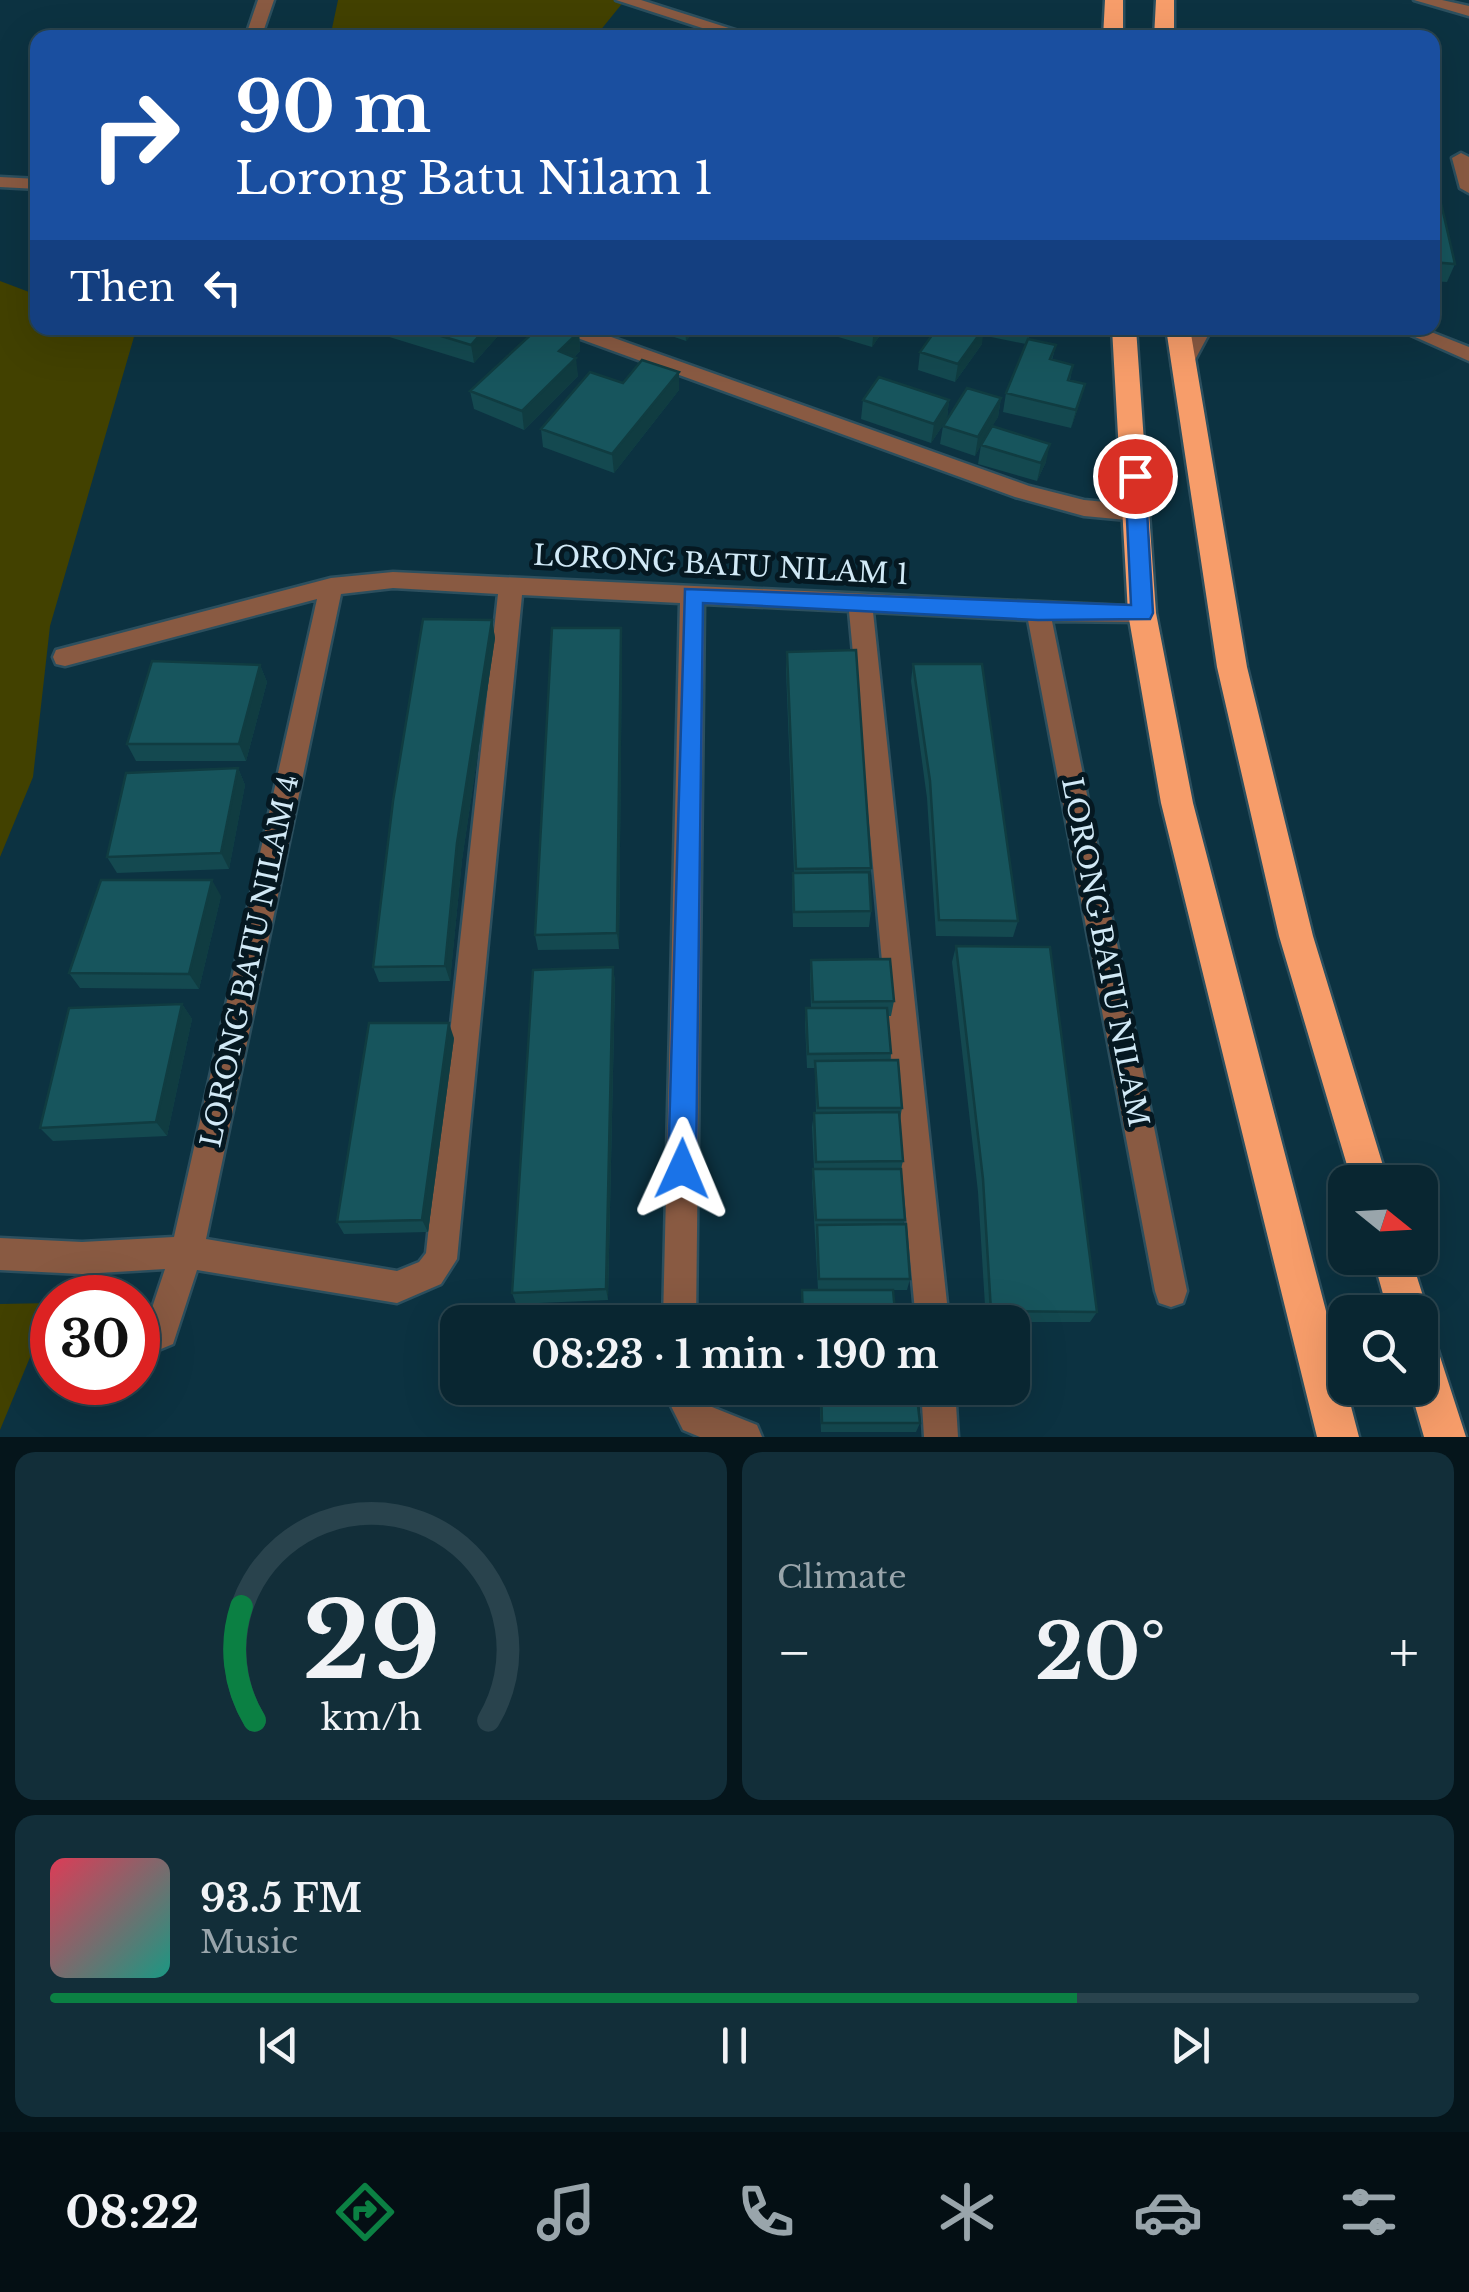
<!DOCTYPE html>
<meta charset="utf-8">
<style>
:root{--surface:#092631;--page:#122e39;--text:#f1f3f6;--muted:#99a5ab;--line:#29434d;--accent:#0b8043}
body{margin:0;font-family:"Libre Baskerville",serif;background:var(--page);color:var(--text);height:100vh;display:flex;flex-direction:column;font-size:38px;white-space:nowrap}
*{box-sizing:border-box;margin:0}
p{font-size:32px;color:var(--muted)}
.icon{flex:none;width:55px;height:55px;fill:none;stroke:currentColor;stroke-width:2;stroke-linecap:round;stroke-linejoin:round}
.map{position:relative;height:1437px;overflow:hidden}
.panel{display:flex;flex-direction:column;gap:15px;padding:15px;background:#05151b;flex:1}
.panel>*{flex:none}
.top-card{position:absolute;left:30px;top:30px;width:1410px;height:305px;border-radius:20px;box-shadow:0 10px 40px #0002,0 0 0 2px var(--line);background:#1a4fa0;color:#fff;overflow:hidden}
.needle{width:65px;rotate:108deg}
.tools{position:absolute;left:1328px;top:1165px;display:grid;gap:20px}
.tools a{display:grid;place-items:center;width:110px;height:110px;border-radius:20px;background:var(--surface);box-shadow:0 10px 40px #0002,0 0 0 2px var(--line);font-size:50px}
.speed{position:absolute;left:30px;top:1275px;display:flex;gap:20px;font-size:50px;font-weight:700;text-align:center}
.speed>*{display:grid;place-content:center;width:130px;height:130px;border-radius:50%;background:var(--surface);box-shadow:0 10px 40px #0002,0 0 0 2px var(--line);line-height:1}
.speed .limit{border:15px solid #d22;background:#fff;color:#111}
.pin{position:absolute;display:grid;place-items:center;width:85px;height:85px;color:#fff;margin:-42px;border:5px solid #fff;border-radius:50%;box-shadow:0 2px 10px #0007}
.me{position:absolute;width:110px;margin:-55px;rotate:1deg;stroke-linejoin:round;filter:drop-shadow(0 0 8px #0008)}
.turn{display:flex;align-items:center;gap:35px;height:210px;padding:0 40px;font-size:45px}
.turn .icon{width:130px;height:130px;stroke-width:2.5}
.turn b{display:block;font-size:70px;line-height:85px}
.then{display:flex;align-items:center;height:95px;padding:0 40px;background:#0003;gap:20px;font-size:38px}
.big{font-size:75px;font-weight:700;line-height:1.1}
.panel .tile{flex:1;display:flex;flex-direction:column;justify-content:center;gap:15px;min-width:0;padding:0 35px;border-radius:20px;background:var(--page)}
.panel .dial{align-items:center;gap:0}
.dial svg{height:260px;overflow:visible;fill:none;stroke:var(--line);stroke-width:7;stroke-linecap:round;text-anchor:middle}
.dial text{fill:var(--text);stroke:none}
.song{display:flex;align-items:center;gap:30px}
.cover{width:120px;height:120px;border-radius:15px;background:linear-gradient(135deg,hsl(350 70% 55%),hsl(170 70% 35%))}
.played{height:10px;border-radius:5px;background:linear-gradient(90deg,var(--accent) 75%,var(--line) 75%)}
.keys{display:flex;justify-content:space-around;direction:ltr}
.heat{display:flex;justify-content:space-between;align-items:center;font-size:55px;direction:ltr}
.panel .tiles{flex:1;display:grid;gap:15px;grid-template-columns:1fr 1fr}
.tile:last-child{grid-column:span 2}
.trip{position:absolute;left:440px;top:1305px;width:590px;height:100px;border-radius:20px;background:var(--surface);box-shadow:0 10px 40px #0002,0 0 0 2px var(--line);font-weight:700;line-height:100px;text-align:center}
.tab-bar{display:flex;height:160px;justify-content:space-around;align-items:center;background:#040f14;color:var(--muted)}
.tab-bar .icon{width:70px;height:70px}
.tab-bar .selected{color:var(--accent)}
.tab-bar b{font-size:45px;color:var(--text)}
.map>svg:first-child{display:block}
.green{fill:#424100}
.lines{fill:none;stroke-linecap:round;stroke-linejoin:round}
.minor-casing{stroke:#2c4f5e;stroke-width:5}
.highway-casing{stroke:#2c4f5e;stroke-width:5}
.minor{fill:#895a42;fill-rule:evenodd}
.highway{fill:#f79d6a;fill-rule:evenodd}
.wall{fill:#144950}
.shaded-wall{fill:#103c41}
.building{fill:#17555d;stroke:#103c41;stroke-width:2.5}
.route{fill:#1a73e8;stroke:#114b97;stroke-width:2.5}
.labels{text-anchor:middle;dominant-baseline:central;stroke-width:10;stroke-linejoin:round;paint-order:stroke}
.street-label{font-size:28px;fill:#d1e9f6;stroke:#051821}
</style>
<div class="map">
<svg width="1469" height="1437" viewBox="0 0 1469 1437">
<rect width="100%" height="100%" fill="#0c3241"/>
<path class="green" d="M338,0H625L595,37L330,38Z
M0,281L37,295L38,328L136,330L50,626L33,777L0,857Z
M52,1303V1304L0,1430V1304Z"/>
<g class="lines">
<g class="minor-casing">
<path id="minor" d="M258,0H274L261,38H245Z
M616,0H641L760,38H733Z
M1414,0H1442L1469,6V16Z
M1461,153L1469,157V193L1460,188L1452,158Z
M0,177L38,179V189L0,187Z
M558,328H586L1029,486L1084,500L1138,505L1149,513L1138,521L1084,516L1015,497L561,332Z
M1192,328H1212L1189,371H1175L1172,366Z
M1395,328H1421L1469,347V361Z
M393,572L1150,607L1154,613L1142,622L1052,621L1187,1291L1183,1303L1171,1307L1159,1303L1155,1291L1028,620L873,612L949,1322H916L849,611L704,604L696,1322H663L680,603L522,595L457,1259L441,1284L397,1303L197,1270L173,1344L161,1349L149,1344L144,1332L165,1269L82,1274L0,1270V1238L82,1242L174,1237L317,599L65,666L56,664L53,657L56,650L331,578ZM393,588L498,594L426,1253L419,1262L397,1271L206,1239L341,594Z
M662,1388H697L707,1405L757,1425L762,1437H700L683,1430Z
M921,1388H955L958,1437H924Z"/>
</g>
<g class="highway-casing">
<path id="highway" d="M1105,0H1123V38H1103Z
M1156,0H1174V38H1154Z
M1112,328H1136L1156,613L1193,803L1359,1437H1317L1161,803L1128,613Z
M1166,328H1190L1247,667L1313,936L1388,1182H1352L1279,936L1217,667Z
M1373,1258H1411L1428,1312L1422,1326L1420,1312H1388Z
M1420,1332L1434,1338L1466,1437H1424L1410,1388H1420Z"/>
</g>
<use href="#minor" class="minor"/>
<use href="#highway" class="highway"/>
</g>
<path class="wall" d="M1432,164L1455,264L1447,282L1432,281Z
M38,225V241L34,240L30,231Z
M360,328H505L474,363Z
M648,328H697L686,341Z
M808,328H885L872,347Z
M987,328H1032L1028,340L1056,345L1052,360L1073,365L1070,380L1080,402L1071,428L1003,412L1006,393L1026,344L986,336Z
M579,332L580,351L574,357L578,376L524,430L474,409L470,391Z
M982,344L955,382L918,370L920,352Z
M679,372V390L614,473L543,447L541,429L623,383Z
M1001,398L998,417L992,426L1046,462L1037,481L978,464L981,445L984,439L975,456L940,444L943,426Z
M863,400H949L947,419L931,443L861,419Z
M492,620L495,638L462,860L450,981L379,982L373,967Z
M621,628L622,646L619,949L538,950L535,935Z
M787,652L871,868L869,884L871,911L869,927H793L792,889L793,873H794L786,670Z
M913,664L1018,921L1013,937L936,936L927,798L911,681Z
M260,665L267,682L246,761H136L127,744Z
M238,768L245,785L229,869L117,873L107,857Z
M221,896L199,989L80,988L69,973Z
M956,946L1097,1312L1090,1322H986L978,1192L952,962Z
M811,960L894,1001L891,1016H888L891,1053L890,1060L902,1108L900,1119L903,1161L901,1169L905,1220L903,1224L910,1279L907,1290H893L896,1322H801L802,1290H818L812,1182L814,1169L812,1127L814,1113H816L815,1068H807L805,1023L806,1008H811L810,975Z
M613,967L615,982L608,1300L516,1304L512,1293Z
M182,1004L192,1019L167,1136L53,1141L40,1128Z
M454,1038L428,1232L344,1234L337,1222Z
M819,1388H916L920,1423L916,1432H821Z"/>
<path class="shaded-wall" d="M486,328H505L474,363L471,345Z
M685,328H697L686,341Z
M874,328H885L872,347Z
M984,328L982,344L955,382L958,364Z
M579,332L580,351L561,370L559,351Z
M576,358L578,376L524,430L522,411Z
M679,372V390L614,473L612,454Z
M1085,384L1080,402L1071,428L1076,410Z
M1001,398L998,417L975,456L978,437Z
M949,400L947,419L931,443L934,424Z
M1050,444L1046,462L1037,481L1041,463Z
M492,620L495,638L462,860L450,981L445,966L457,843Z
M621,628L622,646L619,949L617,933Z
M260,665L267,682L246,761L239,744Z
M238,768L245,785L229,869L221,853Z
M212,880L221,896L199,989L189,974Z
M613,967L615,982L608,1300L606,1289Z
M182,1004L192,1019L167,1136L156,1122Z
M449,1023L454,1038L428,1232L422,1220Z"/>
<path class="building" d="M1432,164L1455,264L1432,262Z
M415,328H486L471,345Z
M538,328H566L579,332L559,351L576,358L522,411L470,391Z
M937,328H984L958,364L920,352Z
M1028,339L1056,345L1050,359L1073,365L1068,380L1085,384L1076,410L1006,393Z
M642,360L679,372L612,454L541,429L590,372L623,383Z
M879,377L949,400L934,424L863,400Z
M967,388L1001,398L978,437L943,426Z
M992,426L1050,444L1041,463L981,445Z
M423,619L492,620L457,843L445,966L373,967L393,801Z
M552,628H621L617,933L535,935Z
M856,650L871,868L796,869L787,652Z
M152,661L260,665L239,744H127Z
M913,664H982L1018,921L939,920L930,781Z
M238,768L221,853L107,857L126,773Z
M869,872L871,911L794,912L793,873Z
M101,880H212L189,974L69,973Z
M956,946L1050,947L1097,1312L991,1311L983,1179Z
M890,959L894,1001L813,1002L811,960Z
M613,967L606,1289L512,1293L533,970Z
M182,1004L156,1122L40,1128L69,1008Z
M806,1008H887L891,1053L808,1054Z
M369,1023H449L422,1220L337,1222Z
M898,1060L902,1108H818L815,1061Z
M899,1112L903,1161L816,1162L814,1113Z
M813,1169H901L905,1220H816Z
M906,1224L910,1279H819L817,1225Z
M802,1290H893L896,1322H803Z
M821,1388H916L920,1423H822Z"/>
<path class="route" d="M1135,469L1145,476L1153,613L1150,619L1038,620L703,603L696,1169L692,1179L682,1183L672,1179L668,1169L685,589L1131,605L1125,476Z"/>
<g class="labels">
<g class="street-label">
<text transform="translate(721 565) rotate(3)">LORONG BATU NILAM 1</text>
<text transform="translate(1105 952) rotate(79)">LORONG BATU NILAM</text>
<text transform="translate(250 961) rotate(-78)">LORONG BATU NILAM 4</text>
</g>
</g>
</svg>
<div class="tools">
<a><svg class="needle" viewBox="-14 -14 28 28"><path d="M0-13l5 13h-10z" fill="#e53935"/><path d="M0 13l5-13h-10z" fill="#99a5ab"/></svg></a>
<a><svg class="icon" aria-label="search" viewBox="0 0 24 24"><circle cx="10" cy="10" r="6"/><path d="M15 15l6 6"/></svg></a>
</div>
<div class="speed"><div class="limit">30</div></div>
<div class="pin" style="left:1135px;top:476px;background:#d93025"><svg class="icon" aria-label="arrive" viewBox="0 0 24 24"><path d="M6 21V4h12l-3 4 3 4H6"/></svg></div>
<svg class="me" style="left:682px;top:1169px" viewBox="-20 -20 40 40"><path d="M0-17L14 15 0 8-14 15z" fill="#1a73e8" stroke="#fff" stroke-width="4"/></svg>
<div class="trip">08:23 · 1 min · 190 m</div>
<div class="top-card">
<div class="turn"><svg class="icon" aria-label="right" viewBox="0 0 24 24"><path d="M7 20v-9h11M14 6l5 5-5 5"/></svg><div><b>90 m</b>Lorong Batu Nilam 1</div></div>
<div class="then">Then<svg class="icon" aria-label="left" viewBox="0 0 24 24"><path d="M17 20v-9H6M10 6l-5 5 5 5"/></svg></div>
</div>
</div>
<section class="panel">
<div class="tiles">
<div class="tile dial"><svg viewBox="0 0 100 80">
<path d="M14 69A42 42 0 1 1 86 69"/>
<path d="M14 69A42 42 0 0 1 10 34" stroke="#0b8043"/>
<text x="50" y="56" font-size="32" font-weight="700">29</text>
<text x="50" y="72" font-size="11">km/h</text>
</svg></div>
<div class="tile"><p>Climate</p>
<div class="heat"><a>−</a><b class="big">20°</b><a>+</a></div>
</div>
<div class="tile">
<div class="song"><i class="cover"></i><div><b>93.5 FM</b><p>Music</p></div></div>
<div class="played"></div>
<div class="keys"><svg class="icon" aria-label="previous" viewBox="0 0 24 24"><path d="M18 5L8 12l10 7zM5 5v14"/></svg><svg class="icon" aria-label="pause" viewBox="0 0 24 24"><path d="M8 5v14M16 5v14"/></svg><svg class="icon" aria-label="next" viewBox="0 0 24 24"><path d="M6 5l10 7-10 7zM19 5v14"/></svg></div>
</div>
</div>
</section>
<nav class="tab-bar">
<b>08:22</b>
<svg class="icon selected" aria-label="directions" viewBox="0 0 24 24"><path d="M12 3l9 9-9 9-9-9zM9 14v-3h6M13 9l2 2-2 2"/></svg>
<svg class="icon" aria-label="music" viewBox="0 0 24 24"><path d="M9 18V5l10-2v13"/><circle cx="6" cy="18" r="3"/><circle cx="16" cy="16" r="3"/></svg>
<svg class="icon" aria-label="phone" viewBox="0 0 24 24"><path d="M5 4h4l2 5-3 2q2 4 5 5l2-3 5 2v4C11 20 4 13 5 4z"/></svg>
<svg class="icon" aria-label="climate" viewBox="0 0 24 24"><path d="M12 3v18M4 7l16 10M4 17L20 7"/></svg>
<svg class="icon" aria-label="car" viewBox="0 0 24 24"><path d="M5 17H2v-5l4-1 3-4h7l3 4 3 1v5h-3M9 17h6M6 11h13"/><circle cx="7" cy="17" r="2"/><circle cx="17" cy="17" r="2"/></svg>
<svg class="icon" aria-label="filters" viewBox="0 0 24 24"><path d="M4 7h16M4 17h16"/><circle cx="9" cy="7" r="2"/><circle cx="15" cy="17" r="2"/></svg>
</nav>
